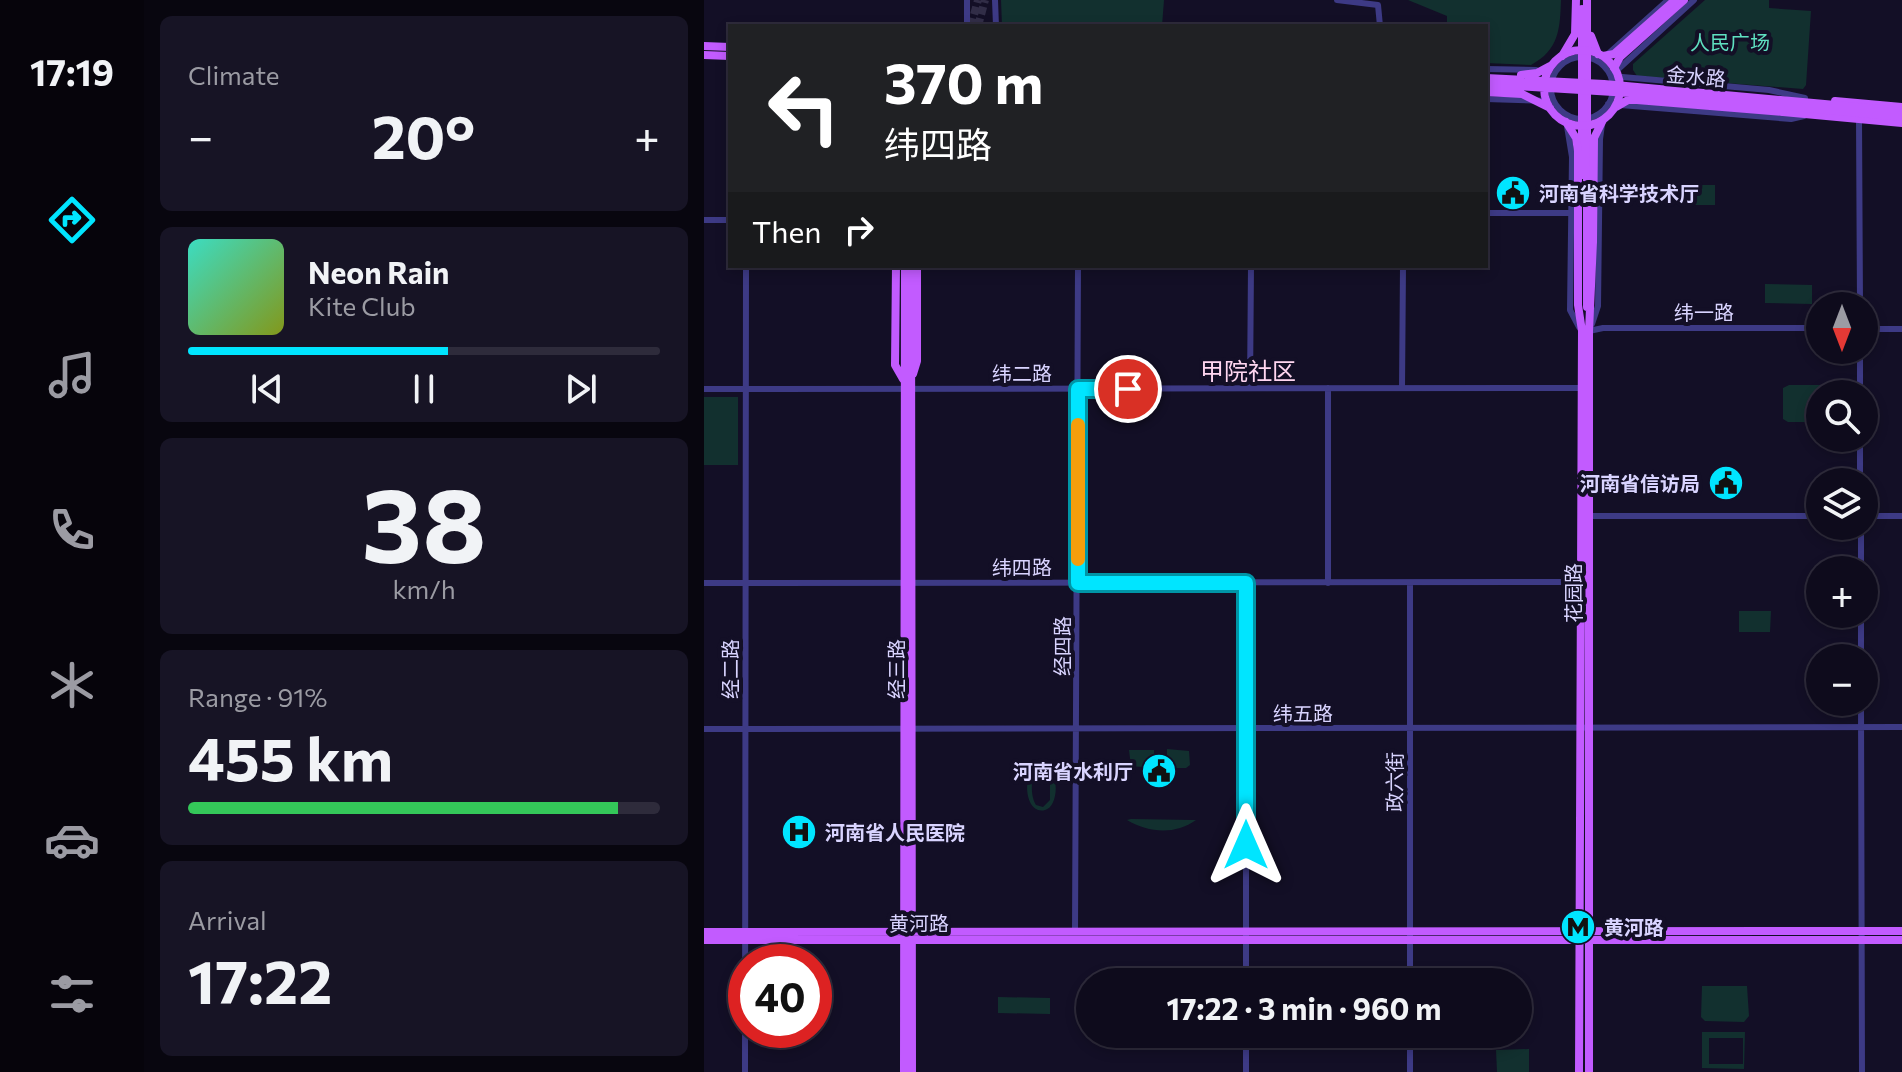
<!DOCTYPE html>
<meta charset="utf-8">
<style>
:root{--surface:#0e0b1c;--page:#171425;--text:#f1f3f6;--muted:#9b9ba3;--line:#2e2b3b;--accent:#00e5ff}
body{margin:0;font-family:Commissioner,"Noto Sans SC",sans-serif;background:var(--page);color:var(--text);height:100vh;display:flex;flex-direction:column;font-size:30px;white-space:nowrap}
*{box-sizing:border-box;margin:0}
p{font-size:26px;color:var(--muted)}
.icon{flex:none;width:44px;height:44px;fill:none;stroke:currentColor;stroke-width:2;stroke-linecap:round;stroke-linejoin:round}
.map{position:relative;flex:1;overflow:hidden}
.panel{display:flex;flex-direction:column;gap:16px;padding:16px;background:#08060f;width:560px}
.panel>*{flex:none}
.banner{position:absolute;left:24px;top:24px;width:760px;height:244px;border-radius:0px;box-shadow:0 4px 12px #0003,0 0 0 2px var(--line);background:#202124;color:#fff;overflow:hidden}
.needle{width:52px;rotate:180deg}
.tools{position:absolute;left:1102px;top:292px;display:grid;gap:16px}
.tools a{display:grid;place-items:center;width:72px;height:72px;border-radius:50%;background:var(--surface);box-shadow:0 4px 12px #0003,0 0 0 2px var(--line);font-size:40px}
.speed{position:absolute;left:24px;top:944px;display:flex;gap:16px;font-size:40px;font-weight:700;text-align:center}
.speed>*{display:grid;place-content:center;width:104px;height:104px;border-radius:50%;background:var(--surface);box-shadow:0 4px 12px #0003,0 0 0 2px var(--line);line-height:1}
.speed .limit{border:12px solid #d22;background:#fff;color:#111}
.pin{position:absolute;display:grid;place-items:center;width:68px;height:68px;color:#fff;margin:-34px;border:4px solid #fff;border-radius:50%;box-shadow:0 2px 8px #0007}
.me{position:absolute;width:88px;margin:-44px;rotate:0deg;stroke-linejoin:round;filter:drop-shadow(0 0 6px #0008)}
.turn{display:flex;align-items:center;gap:28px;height:168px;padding:0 24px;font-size:36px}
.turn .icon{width:104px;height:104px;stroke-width:2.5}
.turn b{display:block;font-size:56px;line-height:68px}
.then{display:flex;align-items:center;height:76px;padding:0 24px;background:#0003;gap:16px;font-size:30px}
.big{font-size:60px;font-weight:700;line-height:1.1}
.panel .widget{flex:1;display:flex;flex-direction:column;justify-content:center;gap:12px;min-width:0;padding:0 28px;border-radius:12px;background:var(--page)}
.panel .dial{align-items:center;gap:0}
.dial b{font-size:104px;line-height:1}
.song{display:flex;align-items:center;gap:24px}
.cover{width:96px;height:96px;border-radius:12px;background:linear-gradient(135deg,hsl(170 70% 55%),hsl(70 70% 35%))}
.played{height:8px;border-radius:4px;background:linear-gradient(90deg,var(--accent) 55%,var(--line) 55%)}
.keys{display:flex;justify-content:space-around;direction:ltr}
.heat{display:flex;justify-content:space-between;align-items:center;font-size:44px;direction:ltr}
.charge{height:12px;border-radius:6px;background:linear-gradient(90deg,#34c759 91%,var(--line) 0)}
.trip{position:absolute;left:372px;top:968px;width:456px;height:80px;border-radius:40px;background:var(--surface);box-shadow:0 4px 12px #0003,0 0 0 2px var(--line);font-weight:700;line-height:80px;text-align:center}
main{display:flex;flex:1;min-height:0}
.menu{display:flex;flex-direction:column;width:144px;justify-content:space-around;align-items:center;background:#06040b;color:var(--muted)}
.menu .icon{width:56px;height:56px}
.menu .current{color:var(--accent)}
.menu b{font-size:36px;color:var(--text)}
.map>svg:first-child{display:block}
.green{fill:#12302f;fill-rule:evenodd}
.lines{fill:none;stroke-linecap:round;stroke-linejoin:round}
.major-tunnel{stroke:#312d47;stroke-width:8;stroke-dasharray:8 4;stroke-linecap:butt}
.minor{stroke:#3d3a85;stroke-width:6}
.major{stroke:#c25bff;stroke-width:8}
.major-bridge{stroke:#c25bff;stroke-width:8}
.route-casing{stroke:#0095a6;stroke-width:20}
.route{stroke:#00e5ff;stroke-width:14}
.slow{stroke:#f59e0b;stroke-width:14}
.labels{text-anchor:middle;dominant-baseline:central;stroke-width:8;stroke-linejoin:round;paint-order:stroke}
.park-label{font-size:20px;fill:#5fe0c0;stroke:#130f26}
.street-label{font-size:20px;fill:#d9d4ff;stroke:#130f26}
.poi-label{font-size:20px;font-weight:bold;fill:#d9d4ff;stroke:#130f26;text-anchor:start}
.quarter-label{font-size:24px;fill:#ffd6f0;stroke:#130f26}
</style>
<main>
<nav class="menu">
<b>17:19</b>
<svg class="icon current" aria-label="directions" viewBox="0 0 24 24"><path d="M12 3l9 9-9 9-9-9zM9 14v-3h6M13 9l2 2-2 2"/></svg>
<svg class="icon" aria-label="music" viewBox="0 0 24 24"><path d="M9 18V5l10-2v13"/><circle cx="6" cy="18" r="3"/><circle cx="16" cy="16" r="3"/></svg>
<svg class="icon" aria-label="phone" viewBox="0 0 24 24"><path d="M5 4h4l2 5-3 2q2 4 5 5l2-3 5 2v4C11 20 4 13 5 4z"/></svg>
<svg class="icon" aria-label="climate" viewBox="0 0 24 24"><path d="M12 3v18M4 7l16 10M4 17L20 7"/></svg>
<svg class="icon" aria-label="car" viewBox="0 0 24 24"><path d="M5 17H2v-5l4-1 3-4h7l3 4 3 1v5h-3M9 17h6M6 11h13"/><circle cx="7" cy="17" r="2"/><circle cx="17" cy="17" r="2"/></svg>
<svg class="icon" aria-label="filters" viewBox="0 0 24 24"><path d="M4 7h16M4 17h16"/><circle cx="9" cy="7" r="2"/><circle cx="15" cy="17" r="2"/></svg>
</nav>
<section class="panel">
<div class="widget"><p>Climate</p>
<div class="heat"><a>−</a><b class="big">20°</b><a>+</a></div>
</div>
<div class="widget">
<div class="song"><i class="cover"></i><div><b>Neon Rain</b><p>Kite Club</p></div></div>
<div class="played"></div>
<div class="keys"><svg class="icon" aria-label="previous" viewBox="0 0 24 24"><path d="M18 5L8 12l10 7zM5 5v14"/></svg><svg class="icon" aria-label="pause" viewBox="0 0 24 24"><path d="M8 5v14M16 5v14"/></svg><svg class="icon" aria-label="next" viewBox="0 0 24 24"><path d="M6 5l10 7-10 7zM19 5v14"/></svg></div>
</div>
<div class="widget dial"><b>38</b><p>km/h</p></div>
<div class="widget"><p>Range · 91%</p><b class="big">455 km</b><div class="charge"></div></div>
<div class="widget"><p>Arrival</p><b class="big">17:22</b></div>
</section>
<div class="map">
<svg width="1198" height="1072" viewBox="0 0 1198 1072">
<rect width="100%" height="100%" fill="#130f26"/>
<path class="green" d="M297,0H460L458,26H298Z
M704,0H857C856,29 855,50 827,65L782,63V26H743V16Z
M1001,0H1065V8L1107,11L1102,85L1099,89L933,76L929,70V64Z
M978,185H1011V205H978Z
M1061,284L1108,285V304L1061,303Z
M1085,385H1125V394H1116V422H1084L1079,419V388Z
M0,397H34V465H0Z
M1035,611H1067L1066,632H1035Z
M463,749L485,751L486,765L482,768H463Z
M425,750H450V768L427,766Z
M337,764C357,768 355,807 341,810C320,816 316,769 337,764ZM335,767H341L346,774V800L339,807L332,805C326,796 326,774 335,767Z
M427,819L489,820H492C471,835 445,833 423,820Z
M998,986H1043L1045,1016L1040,1022L1001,1021L997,1017Z
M294,997L346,998V1014L294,1013Z
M998,1032H1041L1040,1069L998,1068ZM1005,1038H1039V1064H1005Z
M825,1049V1072H793L792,1050Z"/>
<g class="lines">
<path class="major-tunnel" d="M267,26L274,0
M274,26L281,0"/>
<path class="minor" d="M291,0L292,26
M633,0L674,5L676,26
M263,26V0
M904,54L964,0
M847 88a31 31 0 1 1 62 0a31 31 0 1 1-62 0Z
M782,69L832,70
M910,73L990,0
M907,76L1065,90L1101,98
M782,99L849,101
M904,104L1087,119L1100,116
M861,114L868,157L866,310L875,327
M1155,119L1156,306
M782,213H868
M0,220H26
M888,324L894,306L896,139L900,110
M1160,329H1198
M885,331L899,328H1116
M1156,350V394
M546,388L547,266
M624,388V583
M698,388L699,266
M0,389L877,388
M1156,438V482
M885,516H1116
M1160,516H1198
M1157,526V570
M0,583L877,582
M542,583V982
M706,583V982
M1157,614V658
M1157,702L1158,1072
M0,729L1198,727
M371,931L374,266
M542,1034V1072
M706,1034V1072
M41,1072L42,266"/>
<path class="major" d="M878,9V175
M887,36L894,54
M0,46L26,47
M0,55L26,56
M858,56L871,34L872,0
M910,68L916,57L980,0
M1131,101L1198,107
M1079,112L1198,123
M874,241V305L878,331L875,1072
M192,266L191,365L199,379
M207,266L208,1072
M883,307V0
M209,374L213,361V266
M0,932L1198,931
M0,940H1198
M200,1072L201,266
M885,1072V331L889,241"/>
<path class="major-bridge" d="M840 88a38 38 0 1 1 76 0a38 38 0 1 1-76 0Z
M899,56L910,54L971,0
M817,75L833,73L846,66
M782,78L900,84L1198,111
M782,84L974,96L1198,117
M782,92L818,94L846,108
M912,107L924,100H933L1079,112
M862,122L872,138L874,151V241
M889,241L890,138L899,120"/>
</g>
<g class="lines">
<g class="route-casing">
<path id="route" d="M424,389H374V583H542V845"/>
</g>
<use href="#route" class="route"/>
<path class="slow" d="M374,425V559"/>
</g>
<defs>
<g id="civic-disc" transform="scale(1.8)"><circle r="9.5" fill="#00e5ff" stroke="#130f26"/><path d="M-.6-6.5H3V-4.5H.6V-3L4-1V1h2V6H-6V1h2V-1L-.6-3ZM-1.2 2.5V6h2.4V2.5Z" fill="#111"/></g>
<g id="hospital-disc" transform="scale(1.8)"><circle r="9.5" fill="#00e5ff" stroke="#130f26"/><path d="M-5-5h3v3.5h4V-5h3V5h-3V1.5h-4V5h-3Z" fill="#111"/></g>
<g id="metro-disc" transform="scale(1.8)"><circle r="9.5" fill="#00e5ff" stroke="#130f26"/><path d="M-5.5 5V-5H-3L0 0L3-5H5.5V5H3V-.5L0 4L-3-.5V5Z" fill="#111"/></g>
</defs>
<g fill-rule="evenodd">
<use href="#civic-disc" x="809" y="193"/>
<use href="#civic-disc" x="1022" y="483"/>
<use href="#civic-disc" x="455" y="771"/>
<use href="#hospital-disc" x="95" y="832"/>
<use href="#metro-disc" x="874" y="927"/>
</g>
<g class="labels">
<g class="park-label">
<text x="1026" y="42">人民广场</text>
</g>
<g class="street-label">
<text transform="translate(992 76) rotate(5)">金水路</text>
<text x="1000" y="312">纬一路</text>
<text x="318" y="373">纬二路</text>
<text x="318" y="567">纬四路</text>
<text transform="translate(869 593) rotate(-90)">花园路</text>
<text transform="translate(358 646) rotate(-90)">经四路</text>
<text transform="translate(26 669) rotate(-90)">经二路</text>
<text transform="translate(192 669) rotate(-90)">经三路</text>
<text x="599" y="713">纬五路</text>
<text transform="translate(690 782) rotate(-90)">政六街</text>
<text x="215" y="923">黄河路</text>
</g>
<g class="poi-label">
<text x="835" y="193">河南省科学技术厅</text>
<text x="996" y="483" text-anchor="end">河南省信访局</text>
<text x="429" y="771" text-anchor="end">河南省水利厅</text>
<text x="121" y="832">河南省人民医院</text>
<text x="900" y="927">黄河路</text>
</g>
<g class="quarter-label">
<text x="544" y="370">甲院社区</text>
</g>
</g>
</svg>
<div class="tools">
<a><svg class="needle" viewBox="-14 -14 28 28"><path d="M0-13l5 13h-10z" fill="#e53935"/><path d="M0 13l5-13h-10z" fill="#9b9ba3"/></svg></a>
<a><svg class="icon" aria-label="search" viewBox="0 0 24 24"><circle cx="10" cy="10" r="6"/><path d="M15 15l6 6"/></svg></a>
<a><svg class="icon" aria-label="layers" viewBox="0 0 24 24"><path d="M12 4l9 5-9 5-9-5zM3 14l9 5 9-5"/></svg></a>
<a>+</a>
<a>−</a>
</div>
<div class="speed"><div class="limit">40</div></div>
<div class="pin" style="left:424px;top:389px;background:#d93025"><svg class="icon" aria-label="arrive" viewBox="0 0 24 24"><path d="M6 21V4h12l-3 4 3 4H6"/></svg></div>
<svg class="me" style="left:542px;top:845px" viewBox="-20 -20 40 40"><path d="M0-17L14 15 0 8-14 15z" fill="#00e5ff" stroke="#fff" stroke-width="4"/></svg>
<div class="trip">17:22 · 3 min · 960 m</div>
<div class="banner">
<div class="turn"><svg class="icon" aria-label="left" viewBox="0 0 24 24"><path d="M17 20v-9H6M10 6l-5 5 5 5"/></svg><div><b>370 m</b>纬四路</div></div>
<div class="then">Then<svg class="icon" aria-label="right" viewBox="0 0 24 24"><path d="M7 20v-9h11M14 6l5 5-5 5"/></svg></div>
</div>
</div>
</main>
